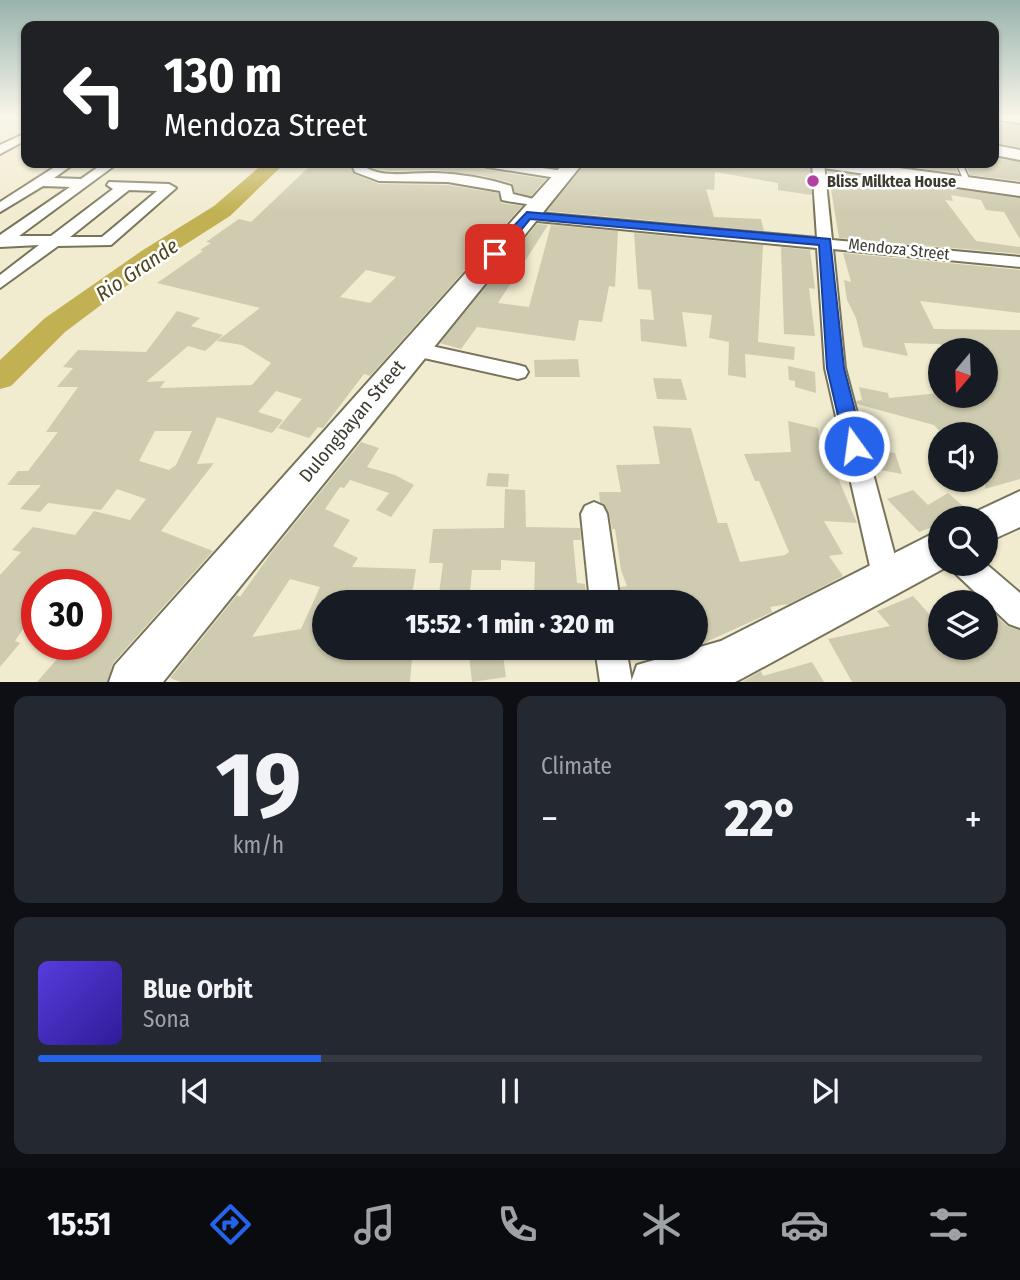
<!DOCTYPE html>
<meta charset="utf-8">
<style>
:root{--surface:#171b24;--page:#242831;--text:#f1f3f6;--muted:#9ea1a6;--line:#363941;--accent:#2563eb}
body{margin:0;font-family:"Fira Sans Condensed",sans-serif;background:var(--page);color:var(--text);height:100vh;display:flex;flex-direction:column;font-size:26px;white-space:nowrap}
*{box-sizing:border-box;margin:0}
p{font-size:23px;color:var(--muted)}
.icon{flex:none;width:38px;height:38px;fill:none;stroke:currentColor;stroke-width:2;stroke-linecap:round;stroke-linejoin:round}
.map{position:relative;height:682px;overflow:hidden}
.side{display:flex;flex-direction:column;gap:14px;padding:14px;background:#0d0f14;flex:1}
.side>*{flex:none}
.guide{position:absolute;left:21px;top:21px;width:978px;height:147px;border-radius:14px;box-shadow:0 2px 5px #0004;background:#202124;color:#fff;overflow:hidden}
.needle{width:46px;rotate:199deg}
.buttons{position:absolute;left:928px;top:338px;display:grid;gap:14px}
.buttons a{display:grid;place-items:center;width:70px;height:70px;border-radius:50%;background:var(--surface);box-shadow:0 2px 5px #0004;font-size:35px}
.speed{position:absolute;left:21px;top:569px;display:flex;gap:14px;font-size:35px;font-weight:700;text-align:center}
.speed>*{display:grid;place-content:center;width:91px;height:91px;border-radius:50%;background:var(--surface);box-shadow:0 2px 5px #0004;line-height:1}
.speed .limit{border:10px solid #d22;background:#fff;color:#111}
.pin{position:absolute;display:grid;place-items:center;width:60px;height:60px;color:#fff;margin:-30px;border-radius:14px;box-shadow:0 4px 10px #0006}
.me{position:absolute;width:77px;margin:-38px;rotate:346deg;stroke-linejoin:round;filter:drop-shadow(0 0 5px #0008)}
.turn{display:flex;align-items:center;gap:24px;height:147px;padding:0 28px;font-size:32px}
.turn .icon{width:91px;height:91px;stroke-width:2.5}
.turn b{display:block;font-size:49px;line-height:60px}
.big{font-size:52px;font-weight:800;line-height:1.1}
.side .card{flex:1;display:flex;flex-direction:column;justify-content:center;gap:10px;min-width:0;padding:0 24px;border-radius:14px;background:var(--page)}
.side .dial{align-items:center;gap:0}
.dial b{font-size:91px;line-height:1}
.song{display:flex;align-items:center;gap:21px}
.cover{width:84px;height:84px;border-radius:10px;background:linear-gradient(135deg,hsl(250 70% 55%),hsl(250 70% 35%))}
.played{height:7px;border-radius:4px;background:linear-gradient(90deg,var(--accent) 30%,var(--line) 30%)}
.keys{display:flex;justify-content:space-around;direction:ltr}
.heat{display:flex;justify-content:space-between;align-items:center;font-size:38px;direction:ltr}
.side .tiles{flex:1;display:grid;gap:14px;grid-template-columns:1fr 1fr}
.card:last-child{grid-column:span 2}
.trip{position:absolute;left:312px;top:590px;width:396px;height:70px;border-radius:35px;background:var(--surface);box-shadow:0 2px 5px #0004;font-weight:800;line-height:70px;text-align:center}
.dock{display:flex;height:112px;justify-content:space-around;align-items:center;background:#090b0e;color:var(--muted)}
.dock .icon{width:49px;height:49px}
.dock .selected{color:var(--accent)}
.dock b{font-size:32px;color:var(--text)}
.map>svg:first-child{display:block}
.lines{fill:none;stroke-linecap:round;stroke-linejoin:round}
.river{fill:#c1b152;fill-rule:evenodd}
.building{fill:#cfcbb0;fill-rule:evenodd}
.lane-casing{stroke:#78745b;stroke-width:3}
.street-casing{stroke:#78745b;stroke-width:4}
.secondary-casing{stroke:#78745b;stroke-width:4}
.lane{fill:#fff;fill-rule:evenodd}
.street{fill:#fff;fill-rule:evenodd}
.secondary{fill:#fff;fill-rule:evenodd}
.route{fill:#2563eb;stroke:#184099;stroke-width:2}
.poi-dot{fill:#b1429f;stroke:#fff;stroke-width:2.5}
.labels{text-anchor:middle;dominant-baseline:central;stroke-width:5;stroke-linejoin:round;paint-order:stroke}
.far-poi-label{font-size:16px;font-weight:bold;fill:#3e3c31;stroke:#fff;text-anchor:start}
.far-street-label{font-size:16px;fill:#3e3c31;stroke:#fff}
.street-label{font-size:19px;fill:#3e3c31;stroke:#fff}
.water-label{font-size:21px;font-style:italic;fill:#4e471f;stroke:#fff}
</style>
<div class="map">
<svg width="1020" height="682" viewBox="0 0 1020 682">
<rect width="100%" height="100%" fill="#f1ecd0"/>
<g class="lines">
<path class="river" d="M264,163H285L230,216L161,260L65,332L11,386L0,389V360L45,318L143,250L214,206Z"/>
</g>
<path class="building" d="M994,122L1020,125V147L994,143Z
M994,158L1020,162V181L970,175L965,163H994Z
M313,163H348L354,174L379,184L448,185L498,193L501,203L522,206L370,376L364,374L323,428L318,427L309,438L278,428L302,399L276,391L258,412L283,420L272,433L217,417L197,464L214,463L161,531L213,551L113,663L107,682H37L70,644H96V584H37V594L22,615L32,616L15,641L20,643L0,667V575L21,552L12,550L33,527L75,535L94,511L130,520L146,499L117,489L101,510L48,503L40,512L20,509L41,485H7L18,471H28L58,432H46L78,387H57L73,368L63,367L78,350L146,352L177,311L200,318L191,326L223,335L205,351L188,346L146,382L165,381L160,388L252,385L271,363L242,345L217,341L260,308L157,283L203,251L200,250L211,243L206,242L239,219L251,222ZM366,270L396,277L370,303L340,297ZM155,431H192L176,465L169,470L139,461Z
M366,163H479L487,170L546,179L531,196L515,192L512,183L483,176L435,170L390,171L373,168Z
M586,163H810L812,195L778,190V183L715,172L714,190L706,189L714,217L761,219L764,231L547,211Z
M879,163H953L958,173Z
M828,171L1020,198V239L1004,212L986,210L981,200L951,195L953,201L945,200L976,241L1020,247V254L839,238Z
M537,224L548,225L498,303L529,307L551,225L618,231L615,287L609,286L602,322L579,320L575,341L477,327L461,349L440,343Z
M634,233L763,245L758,342L795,347L794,360L745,354L746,378L728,375L729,342L709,338L712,315L682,312L687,347L641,341L640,319L654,320L651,290L638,289Z
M781,247L810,250L815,289L809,288L815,336L784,334Z
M843,253L1020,270V313L920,301L934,329L1020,330V479L985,489V431L942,434L934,425L857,404L856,401L862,400L859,387L888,393L889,398L940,393L985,396V347L943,348L940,344L904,343L908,356L863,347L856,318L847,300L844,280L851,282Z
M578,359L580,377H535L534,360Z
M788,366L815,372L816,393L795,387V381L789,380Z
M653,378L681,379L687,400L657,399Z
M788,421L818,428L821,456L838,459L844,474L836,473L857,523L824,521L843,554L829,556L843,576L789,604L770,607L772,612L704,643L695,624V602H622L620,587L627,586L621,570L615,529H612L609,513L600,502L599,492H621L616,465L660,464L653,426L691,428L718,523H727L740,562L785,555L789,552L759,481H755L744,454L791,452Z
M361,442L379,448L367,467L395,475L414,485L391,517L376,510L389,493L350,480L344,488L340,487L325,509L350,520L333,546L358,558L352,567L416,569L411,602H359L339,597L337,601L324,598V648H413L410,682H181L170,678L237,595L240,597L271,553ZM290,579L320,587L301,629L252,637Z
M869,448L895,453L902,474L875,469Z
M488,473L509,474L508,487L486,486Z
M505,489L525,490L526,527L580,528L581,540H573L577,583L585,584L587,602H534L535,562L501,560V570H472L469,602H438L443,563H429L433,529L504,528Z
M913,490L928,505L948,493L970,512L962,518H940V524L919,532L887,499Z
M913,596L940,626V648H985V605L1007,626L1020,630V682H852L828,639L890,626L877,611Z
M468,648H502L506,677L472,682Z
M812,662L824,682H742L761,671L763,676Z"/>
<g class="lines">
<g class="lane-casing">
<path id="lane" d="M956,163H962L971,183L970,184L965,183Z"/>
</g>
<g class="street-casing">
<path id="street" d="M994,117H1020V123L994,119Z
M26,133V140L0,154V145Z
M61,163H75L54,178L81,179L104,163H118L19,236H51L113,189L107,185L109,182L169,184L176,188L111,245L58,246L0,288V275L39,245L0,247V235L70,187L43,186L0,212V202ZM129,190L157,191L102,237H70Z
M351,163H363L365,167C384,179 412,172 435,173C461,174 486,178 511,186L513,194L546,202L539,206L507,201L502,200L500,191L448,182L379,181L355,172Z
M481,163H509L563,171L569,175L563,179L487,167Z
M812,163H824L832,240L1020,257V267L833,249L845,368L900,575L896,585L886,589L876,585L872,575L825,368L817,248L527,220L520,216L527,212L817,238Z
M413,342L518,365L525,367L528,372L525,377L518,379L406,354L403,349L406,344Z
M594,502L603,506L607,514L620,602H590L581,514L585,506Z
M985,563L1020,593V628L1009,624L956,574L952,564Z
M595,648H626L632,682H600Z"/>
</g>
<g class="secondary-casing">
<path id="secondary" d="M994,145L1020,150V160L994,155Z
M564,163H583L163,682H109L115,665Z
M814,163H861L1020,184V196L823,168Z
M1020,491V527L985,543V518H969L971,514Z
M940,530V564H952L743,678L735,682H631L637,665L721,641Z"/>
</g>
<use href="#lane" class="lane"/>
<use href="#street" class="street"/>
<use href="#secondary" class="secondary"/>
</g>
<linearGradient id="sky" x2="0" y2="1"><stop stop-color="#98b3ac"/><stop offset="0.55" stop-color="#f9f6ea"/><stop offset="1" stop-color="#f9f6ea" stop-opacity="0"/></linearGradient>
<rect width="1020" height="212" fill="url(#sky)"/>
<path class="route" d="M527,212L830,239L844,368L864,446L861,451H848L845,446L827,368L819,245L530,219L499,257H490V251Z"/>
<circle class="poi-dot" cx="813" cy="181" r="7"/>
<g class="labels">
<g class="far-poi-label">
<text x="827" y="181">Bliss Milktea House</text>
</g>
<g class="far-street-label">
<text transform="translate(899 249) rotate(6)">Mendoza Street</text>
</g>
<g class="street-label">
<text transform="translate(352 421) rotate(-50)">Dulongbayan Street</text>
</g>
<g class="water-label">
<text transform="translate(137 270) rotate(-34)">Rio Grande</text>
</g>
</g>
</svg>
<div class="buttons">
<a><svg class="needle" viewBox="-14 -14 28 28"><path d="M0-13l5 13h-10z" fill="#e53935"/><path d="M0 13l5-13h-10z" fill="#9ea1a6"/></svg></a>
<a><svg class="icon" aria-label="sound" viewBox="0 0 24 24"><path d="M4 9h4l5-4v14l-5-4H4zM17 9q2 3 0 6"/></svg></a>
<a><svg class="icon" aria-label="search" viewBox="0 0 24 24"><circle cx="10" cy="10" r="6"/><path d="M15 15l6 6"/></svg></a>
<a><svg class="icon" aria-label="layers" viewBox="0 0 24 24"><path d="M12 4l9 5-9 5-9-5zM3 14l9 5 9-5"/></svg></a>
</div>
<div class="speed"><div class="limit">30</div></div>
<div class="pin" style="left:495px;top:254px;background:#d93025"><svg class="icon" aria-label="arrive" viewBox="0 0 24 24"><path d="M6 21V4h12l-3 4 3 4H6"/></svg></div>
<svg class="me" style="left:854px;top:446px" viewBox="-20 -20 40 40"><circle r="17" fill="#2563eb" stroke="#fff" stroke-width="3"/><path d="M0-11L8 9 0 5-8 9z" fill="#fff"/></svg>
<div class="trip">15:52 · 1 min · 320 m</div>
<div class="guide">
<div class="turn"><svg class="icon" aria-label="left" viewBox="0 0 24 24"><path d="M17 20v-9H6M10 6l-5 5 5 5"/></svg><div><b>130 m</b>Mendoza Street</div></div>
</div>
</div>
<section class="side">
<div class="tiles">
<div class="card dial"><b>19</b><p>km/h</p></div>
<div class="card"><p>Climate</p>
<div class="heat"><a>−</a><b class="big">22°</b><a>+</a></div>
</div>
<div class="card">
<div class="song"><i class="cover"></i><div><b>Blue Orbit</b><p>Sona</p></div></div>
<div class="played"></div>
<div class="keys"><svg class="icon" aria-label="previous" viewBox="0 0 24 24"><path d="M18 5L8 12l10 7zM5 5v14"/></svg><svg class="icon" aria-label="pause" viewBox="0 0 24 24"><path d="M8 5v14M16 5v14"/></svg><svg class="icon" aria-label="next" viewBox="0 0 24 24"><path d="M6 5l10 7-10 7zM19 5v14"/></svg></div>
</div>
</div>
</section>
<nav class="dock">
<b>15:51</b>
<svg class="icon selected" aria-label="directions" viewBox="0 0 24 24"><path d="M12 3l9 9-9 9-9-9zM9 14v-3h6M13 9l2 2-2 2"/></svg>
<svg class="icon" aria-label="music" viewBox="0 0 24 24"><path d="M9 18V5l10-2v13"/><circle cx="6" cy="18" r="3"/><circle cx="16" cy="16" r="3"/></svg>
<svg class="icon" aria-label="phone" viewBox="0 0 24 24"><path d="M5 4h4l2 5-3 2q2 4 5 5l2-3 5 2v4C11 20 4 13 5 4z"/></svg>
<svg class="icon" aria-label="climate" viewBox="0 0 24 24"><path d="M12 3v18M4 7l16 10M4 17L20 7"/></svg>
<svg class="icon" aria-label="car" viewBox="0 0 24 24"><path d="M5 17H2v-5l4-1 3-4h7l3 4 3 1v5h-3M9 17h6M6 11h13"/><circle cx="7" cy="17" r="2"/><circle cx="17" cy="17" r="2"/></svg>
<svg class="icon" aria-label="filters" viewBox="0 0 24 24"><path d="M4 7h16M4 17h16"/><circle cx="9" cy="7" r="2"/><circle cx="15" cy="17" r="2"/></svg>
</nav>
